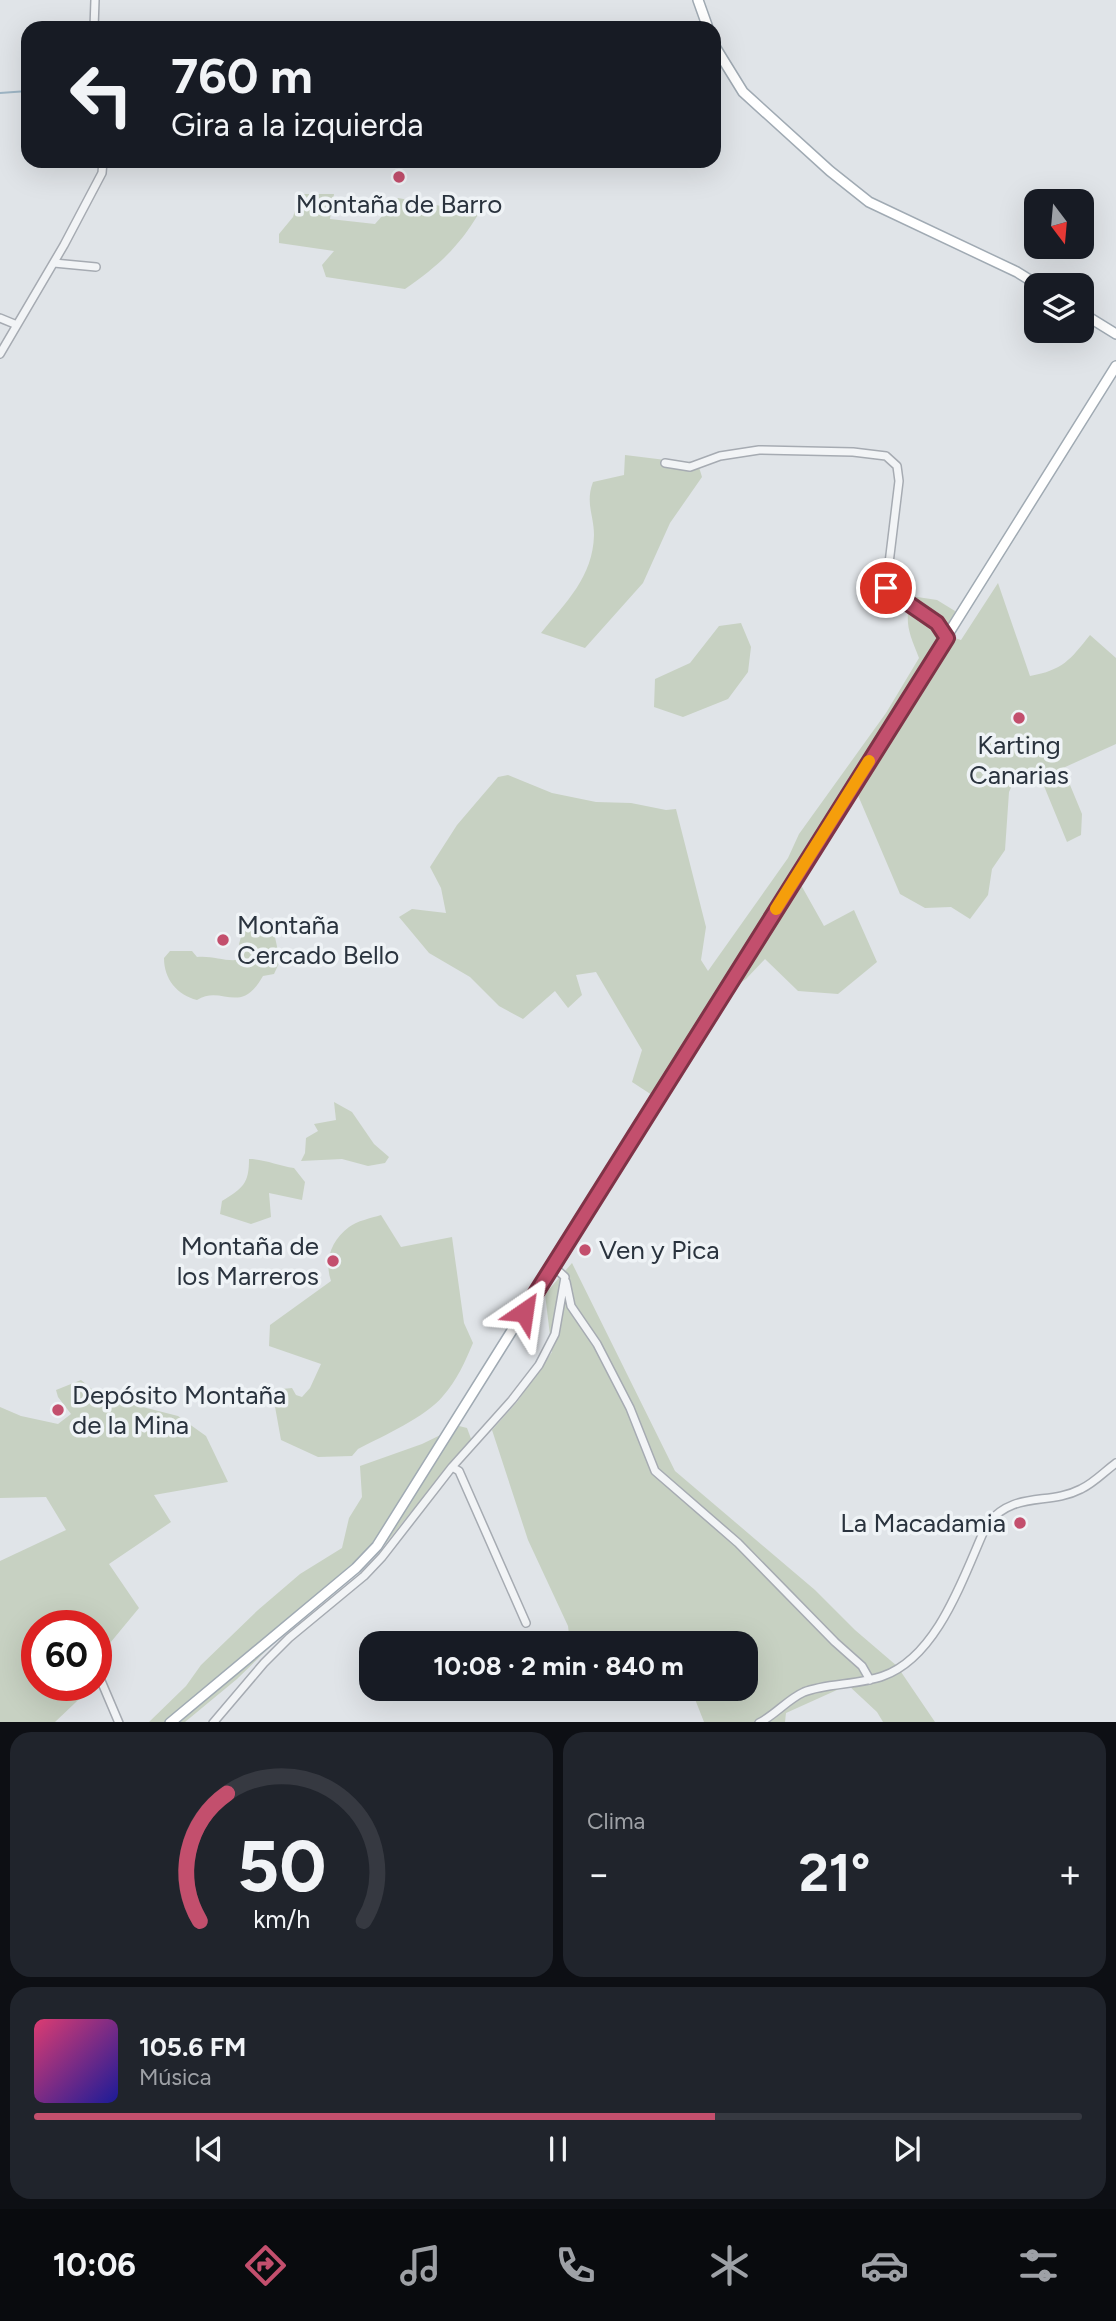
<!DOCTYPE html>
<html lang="es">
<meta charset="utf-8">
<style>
:root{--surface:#171b24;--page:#20242c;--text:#f1f3f6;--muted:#9ea1a6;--line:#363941;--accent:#c34f6d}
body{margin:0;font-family:Figtree,sans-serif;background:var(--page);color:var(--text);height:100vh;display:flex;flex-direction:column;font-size:26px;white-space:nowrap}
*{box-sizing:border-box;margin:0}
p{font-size:23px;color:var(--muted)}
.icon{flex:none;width:38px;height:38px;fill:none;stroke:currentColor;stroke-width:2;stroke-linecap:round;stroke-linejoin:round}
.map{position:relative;height:1722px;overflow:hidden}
.side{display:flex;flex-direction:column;gap:10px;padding:10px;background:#0d0f14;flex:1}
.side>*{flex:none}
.hud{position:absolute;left:21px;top:21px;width:700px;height:147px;border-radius:21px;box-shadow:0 7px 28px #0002;background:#171b24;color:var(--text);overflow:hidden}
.needle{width:46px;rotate:164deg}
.tools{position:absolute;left:1024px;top:189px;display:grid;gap:14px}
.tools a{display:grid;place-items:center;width:70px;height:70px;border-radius:14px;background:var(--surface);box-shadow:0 7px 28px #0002;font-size:35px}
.speed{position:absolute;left:21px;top:1610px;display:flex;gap:14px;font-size:35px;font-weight:700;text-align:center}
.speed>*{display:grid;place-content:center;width:91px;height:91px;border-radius:50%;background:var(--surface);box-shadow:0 7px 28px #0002;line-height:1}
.speed .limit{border:10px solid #d22;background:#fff;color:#111}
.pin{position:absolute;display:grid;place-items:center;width:60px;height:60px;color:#fff;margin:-30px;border:4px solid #fff;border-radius:50%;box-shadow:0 2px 7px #0007}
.me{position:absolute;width:77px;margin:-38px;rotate:32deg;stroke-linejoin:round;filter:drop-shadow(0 0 5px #0008)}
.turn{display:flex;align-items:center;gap:24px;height:147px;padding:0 35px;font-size:32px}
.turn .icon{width:91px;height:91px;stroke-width:2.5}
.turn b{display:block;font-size:49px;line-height:60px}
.big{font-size:52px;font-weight:700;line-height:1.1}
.side .widget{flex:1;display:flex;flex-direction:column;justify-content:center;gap:10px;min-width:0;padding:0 24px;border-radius:21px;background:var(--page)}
.side .dial{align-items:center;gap:0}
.dial svg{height:182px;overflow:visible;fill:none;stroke:var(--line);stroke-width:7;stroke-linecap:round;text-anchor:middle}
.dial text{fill:var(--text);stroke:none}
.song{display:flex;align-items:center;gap:21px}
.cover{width:84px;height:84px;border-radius:10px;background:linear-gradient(135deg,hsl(340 70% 55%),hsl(240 70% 35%))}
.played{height:7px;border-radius:4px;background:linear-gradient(90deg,var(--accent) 65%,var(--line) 65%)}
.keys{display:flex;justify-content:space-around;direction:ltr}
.heat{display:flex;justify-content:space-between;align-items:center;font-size:38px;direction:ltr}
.side .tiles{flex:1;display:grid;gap:10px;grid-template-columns:1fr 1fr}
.widget:last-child{grid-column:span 2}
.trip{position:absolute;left:359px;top:1631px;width:399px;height:70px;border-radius:21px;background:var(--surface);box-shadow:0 7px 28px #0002;font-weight:700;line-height:70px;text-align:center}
.dock{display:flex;height:112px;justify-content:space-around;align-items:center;background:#090b0e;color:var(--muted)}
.dock .icon{width:49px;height:49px}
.dock .on{color:var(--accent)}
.dock b{font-size:32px;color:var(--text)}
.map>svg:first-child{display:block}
.green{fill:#c7d1c2}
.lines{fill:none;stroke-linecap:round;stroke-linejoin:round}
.stream{stroke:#9eb5c5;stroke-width:2}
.minor-casing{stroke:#a6abb2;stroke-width:10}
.major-casing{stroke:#a0aab3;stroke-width:12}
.minor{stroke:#f2f4f6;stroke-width:7}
.major{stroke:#fff;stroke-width:9}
.route-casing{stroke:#7f3347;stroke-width:18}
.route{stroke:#c34f6d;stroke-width:12}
.slow{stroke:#f59e0b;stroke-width:12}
.poi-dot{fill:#c34f6d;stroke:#eff3f6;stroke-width:2.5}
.labels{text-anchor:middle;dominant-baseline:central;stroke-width:7;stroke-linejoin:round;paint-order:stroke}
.poi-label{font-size:26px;fill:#2a333e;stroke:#eff3f6;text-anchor:start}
</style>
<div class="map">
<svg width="1116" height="1723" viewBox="0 0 1116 1723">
<rect width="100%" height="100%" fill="#e0e4e8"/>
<path class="green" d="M300,194H334L330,219L375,224L398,198L479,213C459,247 437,267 405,289L326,277L322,265L334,251L279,243V234L293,217Z
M625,455L698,464L702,477L670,523L643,583L585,648L541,633C566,602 593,577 594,535C594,515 585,503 593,482L624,475Z
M998,583L1030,676C1063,670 1070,660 1090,635L1116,658V744L1063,768L1082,814L1081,835L1067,842L1037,769L1016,777L1009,792L1005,850L992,869L988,895L970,919L951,907L925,908L900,894L857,793L801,885L824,926L854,910L877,962L838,994L798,991L765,959L746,979L713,1002L652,1095L632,1082L642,1050L596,972L576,975L582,995L568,1008L555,991L523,1019L499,1006L470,977L429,953L399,917L412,909L446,913L441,888L430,867L457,825L498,777L508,775L552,793L596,802L631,803L666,810L676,809L706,927L701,960L708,971L788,858L799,834L886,713L919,658C909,633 904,623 911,596L937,600L955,611L952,637L961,640Z
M741,623L751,647L748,672L728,699L683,717L654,707L655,679L690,663L719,626Z
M248,929L275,937L280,961L274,974L263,976C240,1017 222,984 197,1000C177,995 164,979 164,958L170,951H192L197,957C212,955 228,963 242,959L243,956L239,944L243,930Z
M334,1102L352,1112L374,1144L389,1157L385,1163L368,1166L342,1159L301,1161L305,1153L306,1138L318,1131L314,1124L336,1120Z
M249,1159C264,1159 279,1166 294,1168L305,1182L302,1200L269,1193L271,1217L251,1224L220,1214L222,1201C243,1188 249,1184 249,1159Z
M381,1215L401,1247L452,1237L464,1323L473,1343C465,1362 457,1380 443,1396C426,1417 383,1436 358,1449L352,1456L318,1457L281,1440L272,1390L292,1388L296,1395L302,1397L310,1388L321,1364L269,1346L270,1325L331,1281C324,1260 331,1241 349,1227C357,1221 371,1218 381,1215Z
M572,1263L675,1471L815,1590L855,1630L897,1666L935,1722H883L877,1712L848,1685L786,1713L785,1722H704L691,1689H746V1643H570L568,1626L528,1540L492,1430L517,1402L552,1352L545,1294Z
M81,1380L93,1390L123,1402L178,1416L206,1436L228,1482L154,1495L171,1522L109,1564L139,1608L96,1660V1626H37V1685H94L55,1722H0V1561L66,1530L46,1497L0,1498V1407L21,1416L58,1424L71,1414L58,1397L56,1390Z
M459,1426L467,1428L473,1444L410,1513L383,1547L362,1555L314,1597L280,1637L237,1679L185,1722L148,1723L186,1686L201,1665L258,1610L300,1574L342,1548L349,1518L362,1497L360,1466L422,1444Z
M591,1689H640V1700L603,1699Z"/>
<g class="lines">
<path class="stream" d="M0,93L28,91"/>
<g class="minor-casing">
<path id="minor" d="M94,28L95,0
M54,263L96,267
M0,318L17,325
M0,354L64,245L102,173L103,161
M665,463L690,467L720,456L759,450L853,452L886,456L897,466L899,481L886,588L937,623L947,637
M566,1282L571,1306L597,1344L630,1408L655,1471L738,1543L835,1642L862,1666L870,1680
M452,1467L459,1471L526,1623
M99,1676L119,1723
M213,1723L264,1663L289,1638L364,1576L382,1557L452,1467L512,1400L539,1365L555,1334L565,1277L553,1266
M759,1723C775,1715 788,1699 804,1692C826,1683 859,1685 883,1676C939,1656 964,1574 987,1524C1015,1490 1048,1506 1081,1489C1094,1483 1105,1471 1116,1463"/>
</g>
<g class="major-casing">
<path id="major" d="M698,0L708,28
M714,45L743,92L830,171L869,202L1017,272L1038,285
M1082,313L1116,334
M170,1723L356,1568L377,1546L1116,366"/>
</g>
<use href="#minor" class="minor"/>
<use href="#major" class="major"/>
</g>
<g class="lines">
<g class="route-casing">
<path id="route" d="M524,1312L947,638L937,623L886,588"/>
</g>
<use href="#route" class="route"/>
<path class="slow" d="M776,909L869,761"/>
</g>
<g class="poi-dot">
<circle cx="399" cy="177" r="7"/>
<circle cx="1019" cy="718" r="7"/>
<circle cx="223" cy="940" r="7"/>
<circle cx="585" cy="1250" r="7"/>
<circle cx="333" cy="1261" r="7"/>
<circle cx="58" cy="1410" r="7"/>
<circle cx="1020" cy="1523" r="7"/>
</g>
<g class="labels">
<g class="poi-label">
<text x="399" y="204" text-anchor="middle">Montaña de Barro</text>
<text x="1019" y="745" text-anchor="middle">Karting<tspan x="1019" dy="30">Canarias</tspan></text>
<text x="237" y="925">Montaña<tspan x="237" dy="30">Cercado Bello</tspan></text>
<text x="319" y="1246" text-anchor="end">Montaña de<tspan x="319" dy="30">los Marreros</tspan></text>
<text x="599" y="1250">Ven y Pica</text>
<text x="72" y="1395">Depósito Montaña<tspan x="72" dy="30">de la Mina</tspan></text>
<text x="1006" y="1523" text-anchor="end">La Macadamia</text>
</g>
</g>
</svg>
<div class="tools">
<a><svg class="needle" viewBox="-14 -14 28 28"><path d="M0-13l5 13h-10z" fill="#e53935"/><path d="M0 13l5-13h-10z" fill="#9ea1a6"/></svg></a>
<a><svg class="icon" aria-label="layers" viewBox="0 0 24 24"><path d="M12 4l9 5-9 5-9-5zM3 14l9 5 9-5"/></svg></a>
</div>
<div class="speed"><div class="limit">60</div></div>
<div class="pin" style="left:886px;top:588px;background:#d93025"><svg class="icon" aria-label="arrive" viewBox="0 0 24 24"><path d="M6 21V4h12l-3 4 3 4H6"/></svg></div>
<svg class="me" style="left:524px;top:1312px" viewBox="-20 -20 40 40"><path d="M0-17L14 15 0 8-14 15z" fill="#c34f6d" stroke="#fff" stroke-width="4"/></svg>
<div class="trip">10:08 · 2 min · 840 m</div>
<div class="hud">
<div class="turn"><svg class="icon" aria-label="left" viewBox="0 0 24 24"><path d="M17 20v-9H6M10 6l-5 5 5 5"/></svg><div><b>760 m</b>Gira a la izquierda</div></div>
</div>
</div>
<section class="side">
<div class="tiles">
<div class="widget dial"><svg viewBox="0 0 100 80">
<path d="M14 69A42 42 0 1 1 86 69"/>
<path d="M14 69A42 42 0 0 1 26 13" stroke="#c34f6d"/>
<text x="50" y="56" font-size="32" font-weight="700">50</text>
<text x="50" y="72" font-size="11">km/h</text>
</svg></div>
<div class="widget"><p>Clima</p>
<div class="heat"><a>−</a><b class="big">21°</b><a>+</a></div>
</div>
<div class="widget">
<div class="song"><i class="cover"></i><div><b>105.6 FM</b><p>Música</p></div></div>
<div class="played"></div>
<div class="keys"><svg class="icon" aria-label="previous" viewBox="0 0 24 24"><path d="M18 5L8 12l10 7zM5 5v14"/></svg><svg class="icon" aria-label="pause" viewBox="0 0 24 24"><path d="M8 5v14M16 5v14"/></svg><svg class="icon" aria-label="next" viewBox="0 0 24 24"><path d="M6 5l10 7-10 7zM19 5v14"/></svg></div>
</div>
</div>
</section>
<nav class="dock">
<b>10:06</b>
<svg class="icon on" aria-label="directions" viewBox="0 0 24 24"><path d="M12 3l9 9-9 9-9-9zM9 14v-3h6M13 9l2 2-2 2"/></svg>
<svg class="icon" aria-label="music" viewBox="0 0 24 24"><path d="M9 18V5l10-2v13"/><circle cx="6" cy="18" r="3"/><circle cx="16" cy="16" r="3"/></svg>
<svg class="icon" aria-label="phone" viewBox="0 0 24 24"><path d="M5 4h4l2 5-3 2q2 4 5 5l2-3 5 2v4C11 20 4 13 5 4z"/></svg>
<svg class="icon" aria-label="climate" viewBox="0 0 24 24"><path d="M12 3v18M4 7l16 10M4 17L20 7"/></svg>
<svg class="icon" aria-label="car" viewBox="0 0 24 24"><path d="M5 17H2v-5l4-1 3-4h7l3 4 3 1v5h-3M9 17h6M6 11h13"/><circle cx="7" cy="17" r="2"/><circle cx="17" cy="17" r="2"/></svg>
<svg class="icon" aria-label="filters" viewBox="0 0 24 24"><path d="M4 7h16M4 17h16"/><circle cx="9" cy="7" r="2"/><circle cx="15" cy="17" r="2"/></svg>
</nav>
